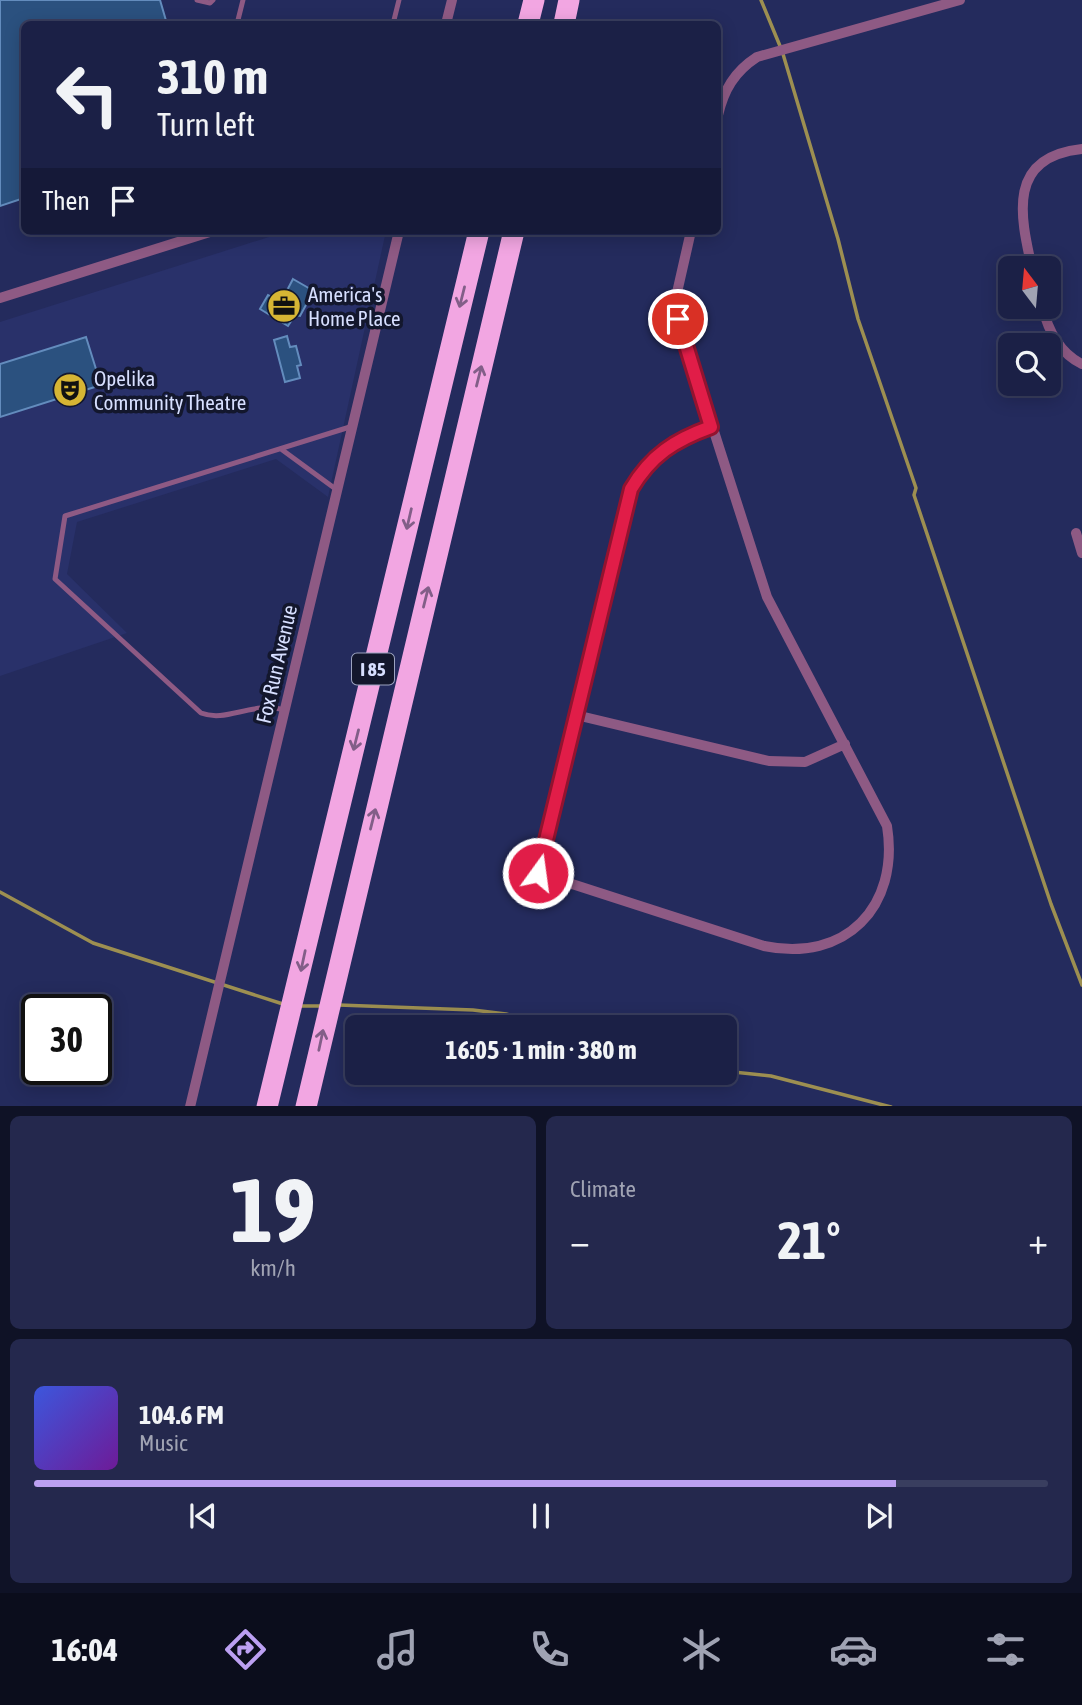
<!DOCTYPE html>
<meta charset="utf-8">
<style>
:root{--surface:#1b2046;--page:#24284d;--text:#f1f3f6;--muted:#a0a3b3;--line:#393e5f;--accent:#bca0f2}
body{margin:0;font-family:"Asap Condensed",sans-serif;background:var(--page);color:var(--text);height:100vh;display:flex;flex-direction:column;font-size:26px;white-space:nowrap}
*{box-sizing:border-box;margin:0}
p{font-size:23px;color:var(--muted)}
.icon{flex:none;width:38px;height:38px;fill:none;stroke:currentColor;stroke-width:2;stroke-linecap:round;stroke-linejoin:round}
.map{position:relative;height:1106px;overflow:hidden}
.drawer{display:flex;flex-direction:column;gap:10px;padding:10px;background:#0f1226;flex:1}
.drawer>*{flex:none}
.hud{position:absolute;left:21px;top:21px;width:700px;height:214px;border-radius:10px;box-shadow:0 4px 18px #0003,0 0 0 2px var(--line);background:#1b2046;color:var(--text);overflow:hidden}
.needle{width:46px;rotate:344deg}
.tools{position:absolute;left:998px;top:256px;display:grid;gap:14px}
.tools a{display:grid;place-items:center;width:63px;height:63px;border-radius:10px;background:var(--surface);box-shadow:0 4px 18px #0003,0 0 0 2px var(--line);font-size:35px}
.speed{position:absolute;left:21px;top:994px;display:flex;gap:14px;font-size:35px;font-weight:700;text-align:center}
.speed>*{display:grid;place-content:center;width:91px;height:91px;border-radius:50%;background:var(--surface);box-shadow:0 4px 18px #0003,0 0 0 2px var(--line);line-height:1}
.speed .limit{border:4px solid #111;border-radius:10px;background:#fff;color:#111}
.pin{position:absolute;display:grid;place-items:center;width:60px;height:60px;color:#fff;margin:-30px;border:4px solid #fff;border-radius:50%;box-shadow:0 2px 7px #0007}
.me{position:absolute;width:77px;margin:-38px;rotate:14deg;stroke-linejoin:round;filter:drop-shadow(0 0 5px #0008)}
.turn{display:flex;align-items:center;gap:24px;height:147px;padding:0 21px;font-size:32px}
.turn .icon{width:91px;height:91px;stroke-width:2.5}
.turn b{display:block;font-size:49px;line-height:60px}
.then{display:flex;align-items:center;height:66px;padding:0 21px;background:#0003;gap:14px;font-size:26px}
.big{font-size:52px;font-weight:700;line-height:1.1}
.drawer .tile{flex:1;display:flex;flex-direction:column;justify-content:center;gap:10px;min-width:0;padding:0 24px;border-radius:10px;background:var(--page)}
.drawer .dial{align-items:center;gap:0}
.dial b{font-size:91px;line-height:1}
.song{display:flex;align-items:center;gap:21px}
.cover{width:84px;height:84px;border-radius:10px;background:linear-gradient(135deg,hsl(230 70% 55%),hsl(280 70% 35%))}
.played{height:7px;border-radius:4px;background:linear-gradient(90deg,var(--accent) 85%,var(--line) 85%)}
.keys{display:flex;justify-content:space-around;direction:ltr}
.heat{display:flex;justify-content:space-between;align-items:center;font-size:38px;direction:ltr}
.drawer .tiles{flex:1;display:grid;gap:10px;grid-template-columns:1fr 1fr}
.tile:last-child{grid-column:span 2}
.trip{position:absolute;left:345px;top:1015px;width:392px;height:70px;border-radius:10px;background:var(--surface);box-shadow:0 4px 18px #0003,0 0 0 2px var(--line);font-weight:700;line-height:70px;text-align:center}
.tab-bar{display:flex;height:112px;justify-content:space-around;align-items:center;background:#0b0d1c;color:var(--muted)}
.tab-bar .icon{width:49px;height:49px}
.tab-bar .active{color:var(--accent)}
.tab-bar b{font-size:32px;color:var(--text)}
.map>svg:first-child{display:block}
.built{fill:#29316a}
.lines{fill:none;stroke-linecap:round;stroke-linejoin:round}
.stream{stroke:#9d8f51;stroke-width:3.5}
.building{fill:#2b517f;stroke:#638cbd;stroke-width:2}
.service{stroke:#8e5a84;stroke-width:5}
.minor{stroke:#8e5a84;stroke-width:10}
.motorway{stroke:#f2a6e2;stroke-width:21}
.oneway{stroke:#825e88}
.route-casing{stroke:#92132f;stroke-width:18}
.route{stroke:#e11d48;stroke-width:12}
.labels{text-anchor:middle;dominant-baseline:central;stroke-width:7;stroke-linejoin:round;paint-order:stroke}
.shield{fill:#13172d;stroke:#9ca3c0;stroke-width:2}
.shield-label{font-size:19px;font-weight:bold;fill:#d7dfff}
.poi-label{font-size:21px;fill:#d7dfff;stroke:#13172d;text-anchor:start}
.street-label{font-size:21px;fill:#d7dfff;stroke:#13172d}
</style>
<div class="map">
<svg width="1082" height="1107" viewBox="0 0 1082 1107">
<rect width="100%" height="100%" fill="#242b5d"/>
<path class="built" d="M288,231H386L328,497L276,459L77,522L67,574L127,633L0,676V322Z"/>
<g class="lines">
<path class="stream" d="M761,0L780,46
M783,54L838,239L858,319L916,488L914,495L1051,904L1082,985
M0,892L93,943L286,1005
M339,1005L473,1010L506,1014L553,1027
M301,1006H321
M724,1071L771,1076L891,1107"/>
</g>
<path class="building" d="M0,0H160L167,24H24V198L0,206Z
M293,279L312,290V294L300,316L295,315L288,326L260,309L268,295L281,302Z
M287,336L290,347L296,346L301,365L297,366L300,378L285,382L274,340Z
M86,337L101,385L0,417V364Z"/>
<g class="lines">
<path class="service" d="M197,0L210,3L213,0
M237,24L243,0
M393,24L399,0
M281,449L337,490
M285,710C251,701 227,723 201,713L55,579L65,516L353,426"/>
<path class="minor" d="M446,24L452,0
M718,115C724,90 734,72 757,57L960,0
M691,231L676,297L678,319L767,597L887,826C900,907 845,963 764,946L538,873L631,489C651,455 675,440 711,427
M1032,268C1020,215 1007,157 1082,149
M0,298L213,231
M1042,306C1048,330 1059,353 1082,364
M1076,533L1082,553
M576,715L769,761L805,762L845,744
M190,1107L399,231"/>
<path class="motorway" d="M528,24L534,0
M564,24L569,0
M267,1107L479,231
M306,1107L514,231"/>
</g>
<defs><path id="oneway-shaft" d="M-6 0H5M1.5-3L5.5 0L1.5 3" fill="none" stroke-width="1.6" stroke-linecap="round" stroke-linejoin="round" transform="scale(1.75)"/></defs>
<g class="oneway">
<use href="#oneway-shaft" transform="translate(462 297) rotate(104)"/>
<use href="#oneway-shaft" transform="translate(479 376) rotate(-76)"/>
<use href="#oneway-shaft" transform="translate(409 519) rotate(103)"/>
<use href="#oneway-shaft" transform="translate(426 597) rotate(-76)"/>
<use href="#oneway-shaft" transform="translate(356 740) rotate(104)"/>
<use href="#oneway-shaft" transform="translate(373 819) rotate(-76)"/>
<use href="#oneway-shaft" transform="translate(303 961) rotate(102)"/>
<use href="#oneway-shaft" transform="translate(321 1040) rotate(-78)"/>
</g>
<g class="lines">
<g class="route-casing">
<path id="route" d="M538,873L631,489C651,455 675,440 711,427L678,319"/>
</g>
<use href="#route" class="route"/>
</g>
<defs>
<g id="office-disc" transform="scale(1.75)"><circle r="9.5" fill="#d6b534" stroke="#13172d"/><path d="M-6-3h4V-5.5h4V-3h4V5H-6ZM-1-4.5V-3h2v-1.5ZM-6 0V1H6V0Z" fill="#111"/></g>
<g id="theatre-disc" transform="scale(1.75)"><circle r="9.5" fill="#d6b534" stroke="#13172d"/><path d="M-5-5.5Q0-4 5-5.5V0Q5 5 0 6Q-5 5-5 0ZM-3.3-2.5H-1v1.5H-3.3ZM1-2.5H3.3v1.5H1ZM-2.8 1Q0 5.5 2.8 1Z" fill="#111"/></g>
</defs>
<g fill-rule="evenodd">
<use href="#office-disc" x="284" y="306"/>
<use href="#theatre-disc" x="70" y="390"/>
</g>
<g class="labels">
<rect class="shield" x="352" y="653.5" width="42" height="31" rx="5"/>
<g class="shield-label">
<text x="373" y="669">I 85</text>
</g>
<g class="poi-label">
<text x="308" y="294">America's<tspan x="308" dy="24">Home Place</tspan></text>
<text x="94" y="378">Opelika<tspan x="94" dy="24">Community Theatre</tspan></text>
</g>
<g class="street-label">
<text transform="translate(276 664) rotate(-77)">Fox Run Avenue</text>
</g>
</g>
</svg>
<div class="tools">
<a><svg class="needle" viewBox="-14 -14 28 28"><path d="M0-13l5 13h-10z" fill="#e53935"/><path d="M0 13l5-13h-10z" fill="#a0a3b3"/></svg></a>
<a><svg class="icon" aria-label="search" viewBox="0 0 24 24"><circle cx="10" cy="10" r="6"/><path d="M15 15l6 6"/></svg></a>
</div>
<div class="speed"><div class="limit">30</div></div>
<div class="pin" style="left:678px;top:319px;background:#d93025"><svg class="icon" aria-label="arrive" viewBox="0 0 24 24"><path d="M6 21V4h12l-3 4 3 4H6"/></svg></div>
<svg class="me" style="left:538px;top:873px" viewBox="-20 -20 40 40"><circle r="17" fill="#e11d48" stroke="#fff" stroke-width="3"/><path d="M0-11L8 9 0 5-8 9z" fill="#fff"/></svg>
<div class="trip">16:05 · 1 min · 380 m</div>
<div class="hud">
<div class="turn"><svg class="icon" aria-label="left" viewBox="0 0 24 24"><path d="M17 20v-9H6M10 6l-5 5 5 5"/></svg><div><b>310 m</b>Turn left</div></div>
<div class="then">Then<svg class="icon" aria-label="arrive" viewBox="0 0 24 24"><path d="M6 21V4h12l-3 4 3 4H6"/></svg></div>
</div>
</div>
<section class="drawer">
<div class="tiles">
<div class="tile dial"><b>19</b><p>km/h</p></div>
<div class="tile"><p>Climate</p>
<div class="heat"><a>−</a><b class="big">21°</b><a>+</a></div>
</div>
<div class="tile">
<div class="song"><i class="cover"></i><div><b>104.6 FM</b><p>Music</p></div></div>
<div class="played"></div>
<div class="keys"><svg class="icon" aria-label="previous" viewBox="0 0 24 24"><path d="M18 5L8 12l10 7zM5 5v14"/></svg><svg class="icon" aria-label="pause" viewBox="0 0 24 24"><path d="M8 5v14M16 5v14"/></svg><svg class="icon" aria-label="next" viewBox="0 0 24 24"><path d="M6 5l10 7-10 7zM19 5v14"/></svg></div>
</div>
</div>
</section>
<nav class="tab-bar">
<b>16:04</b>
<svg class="icon active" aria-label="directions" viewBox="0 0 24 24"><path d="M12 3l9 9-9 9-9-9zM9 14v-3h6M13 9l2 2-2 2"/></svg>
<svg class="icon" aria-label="music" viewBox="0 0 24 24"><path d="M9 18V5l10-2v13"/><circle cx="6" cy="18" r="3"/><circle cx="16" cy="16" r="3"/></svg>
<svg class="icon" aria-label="phone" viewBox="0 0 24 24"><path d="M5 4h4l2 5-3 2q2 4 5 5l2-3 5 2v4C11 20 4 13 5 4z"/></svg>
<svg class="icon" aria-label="climate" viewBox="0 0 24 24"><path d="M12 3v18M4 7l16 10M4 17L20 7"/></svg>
<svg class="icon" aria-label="car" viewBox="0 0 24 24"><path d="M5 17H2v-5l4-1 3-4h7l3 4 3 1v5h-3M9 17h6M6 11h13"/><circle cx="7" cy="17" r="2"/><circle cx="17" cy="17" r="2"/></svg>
<svg class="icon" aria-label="filters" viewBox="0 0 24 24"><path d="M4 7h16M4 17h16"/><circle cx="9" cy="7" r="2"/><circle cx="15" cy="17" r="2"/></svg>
</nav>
